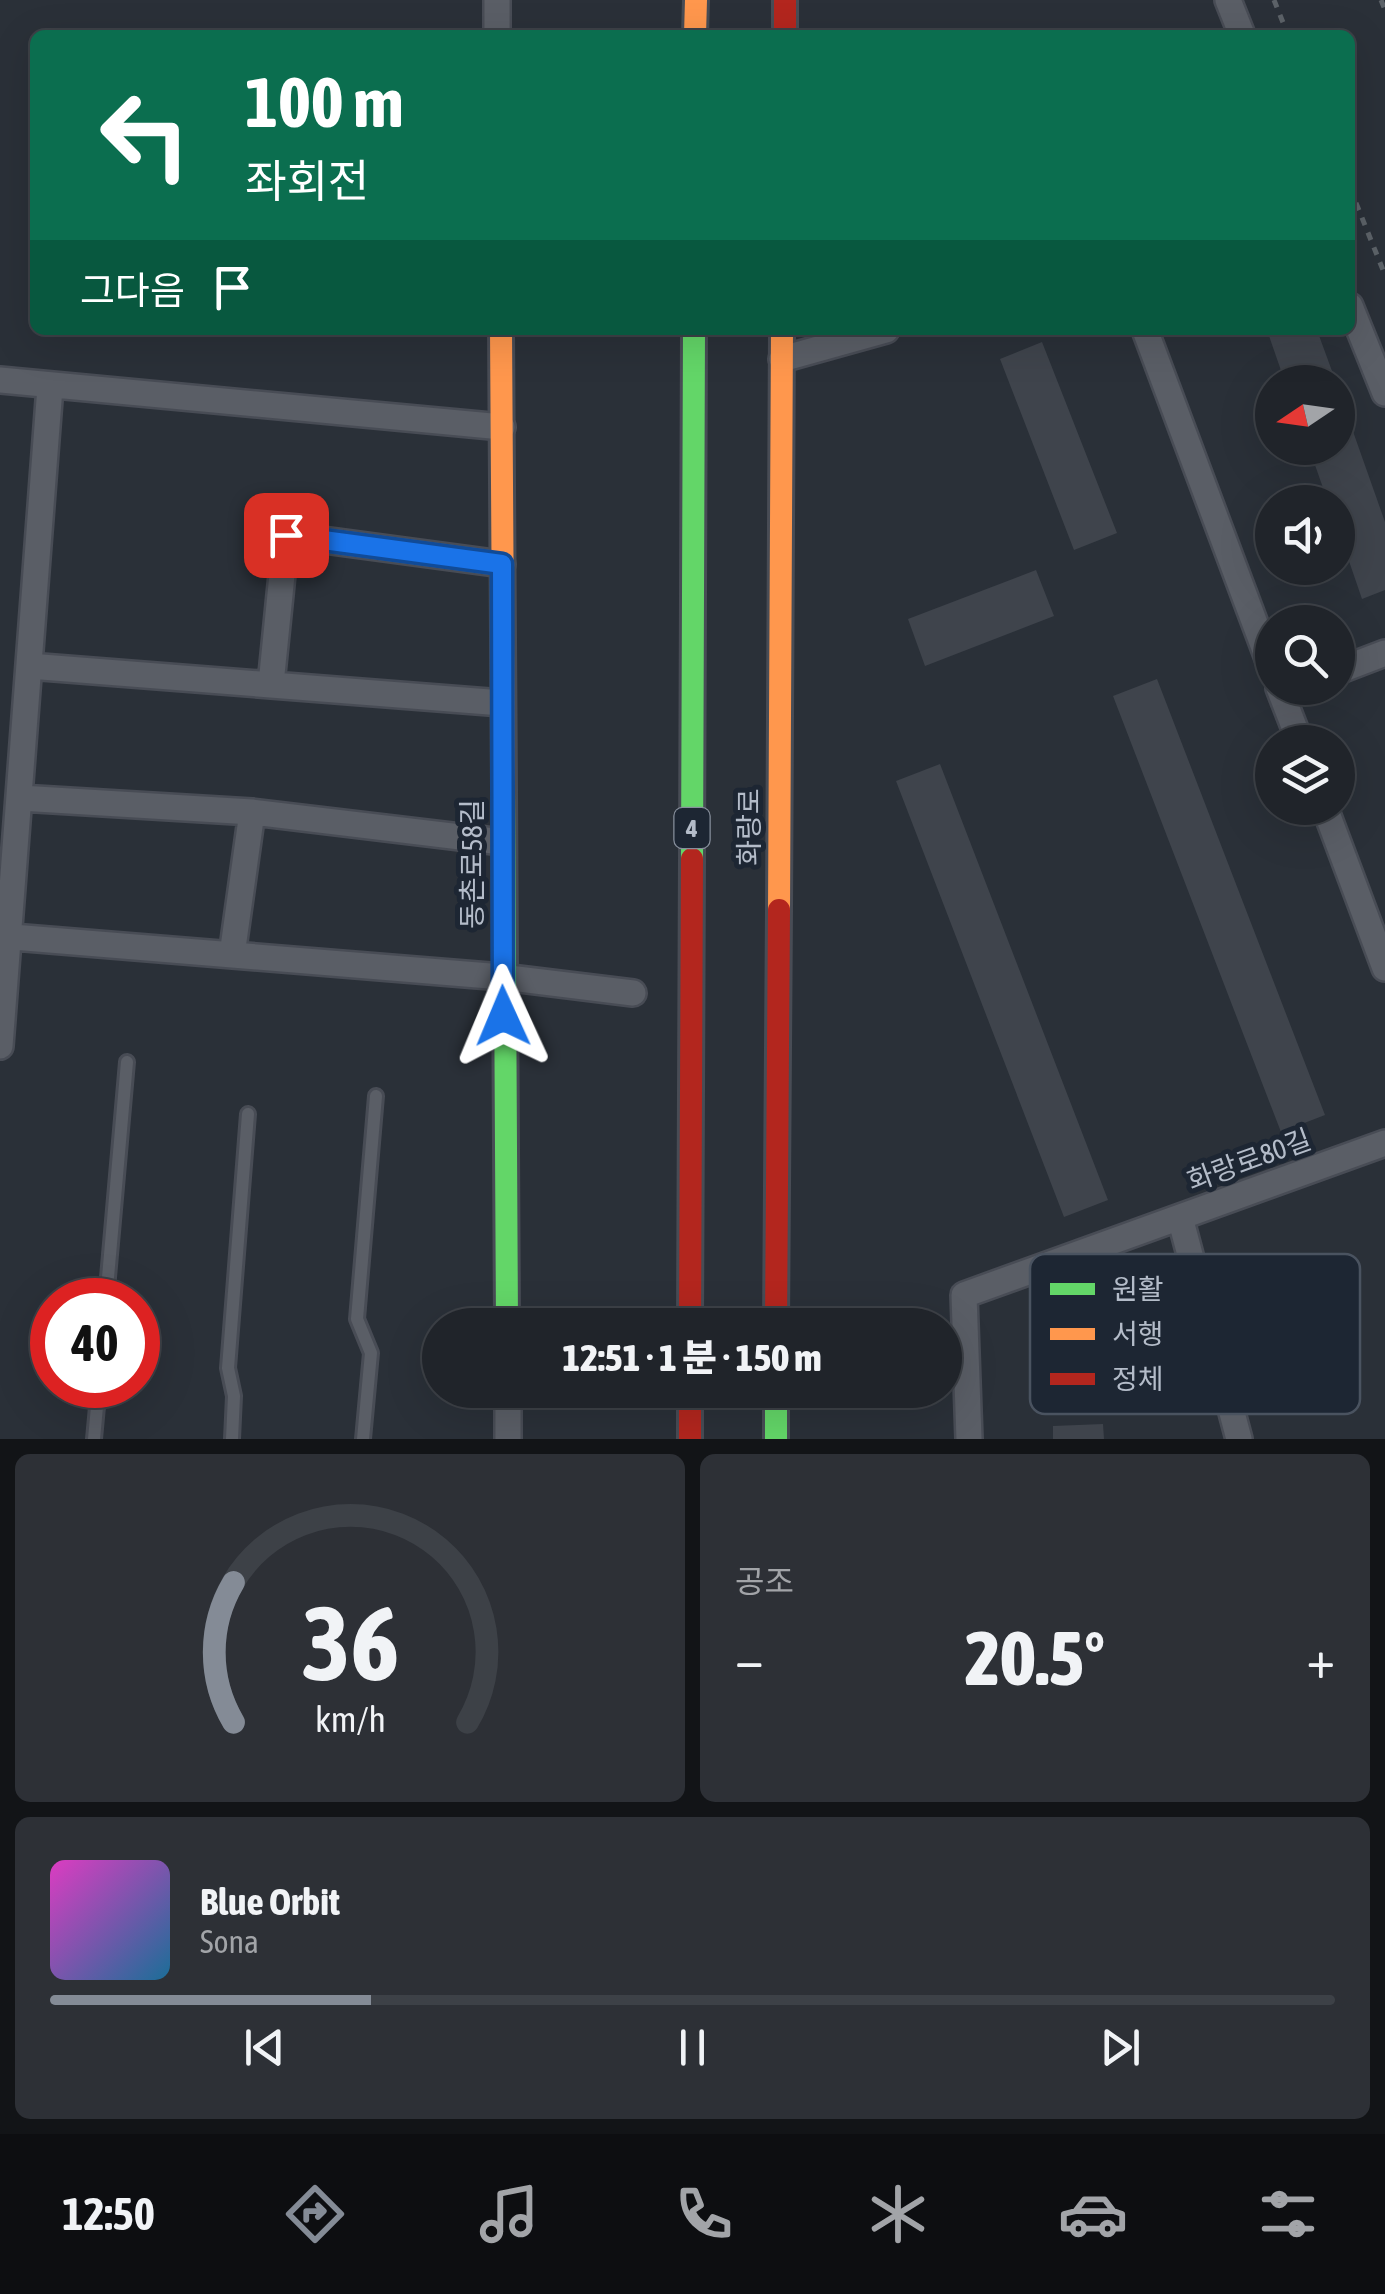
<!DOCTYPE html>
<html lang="ko">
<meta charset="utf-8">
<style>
:root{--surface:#20242a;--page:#2d3036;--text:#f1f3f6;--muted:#a2a4a8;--line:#3d4147;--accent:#848b96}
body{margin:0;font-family:"Asap Condensed","Noto Sans KR",sans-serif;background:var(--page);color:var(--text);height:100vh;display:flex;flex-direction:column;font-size:38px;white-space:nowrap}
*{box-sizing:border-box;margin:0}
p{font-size:32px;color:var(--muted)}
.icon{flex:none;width:55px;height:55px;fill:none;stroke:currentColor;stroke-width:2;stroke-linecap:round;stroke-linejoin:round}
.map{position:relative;height:1439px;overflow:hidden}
.side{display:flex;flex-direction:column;gap:15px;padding:15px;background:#121417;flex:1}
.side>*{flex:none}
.hud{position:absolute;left:30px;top:30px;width:1325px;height:305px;border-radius:15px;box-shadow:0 10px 40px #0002,0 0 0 2px var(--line);background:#0b6e4f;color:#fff;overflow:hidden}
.needle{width:65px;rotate:257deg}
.tools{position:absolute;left:1255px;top:365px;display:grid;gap:20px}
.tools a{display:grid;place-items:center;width:100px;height:100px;border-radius:50%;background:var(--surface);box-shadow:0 10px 40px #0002,0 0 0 2px var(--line);font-size:50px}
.speed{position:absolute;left:30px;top:1278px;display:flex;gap:20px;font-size:50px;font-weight:700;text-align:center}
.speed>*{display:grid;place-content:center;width:130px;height:130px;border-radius:50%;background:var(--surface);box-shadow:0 10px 40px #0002,0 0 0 2px var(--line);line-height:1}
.speed .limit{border:15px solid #d22;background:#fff;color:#111}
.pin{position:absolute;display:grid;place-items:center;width:85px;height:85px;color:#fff;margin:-42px;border-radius:20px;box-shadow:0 5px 15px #0006}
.me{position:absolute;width:110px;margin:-55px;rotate:359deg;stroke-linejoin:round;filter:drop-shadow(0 0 8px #0008)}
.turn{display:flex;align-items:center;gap:35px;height:210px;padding:0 50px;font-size:45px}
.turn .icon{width:130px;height:130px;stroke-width:2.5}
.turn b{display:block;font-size:70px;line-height:85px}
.then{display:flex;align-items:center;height:95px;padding:0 50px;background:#0003;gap:20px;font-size:38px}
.big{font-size:75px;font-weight:800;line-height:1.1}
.side .widget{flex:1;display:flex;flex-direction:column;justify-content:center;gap:15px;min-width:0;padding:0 35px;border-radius:15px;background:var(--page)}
.side .dial{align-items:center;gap:0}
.dial svg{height:260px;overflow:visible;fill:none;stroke:var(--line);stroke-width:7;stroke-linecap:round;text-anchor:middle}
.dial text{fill:var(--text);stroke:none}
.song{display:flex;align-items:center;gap:30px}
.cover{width:120px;height:120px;border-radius:15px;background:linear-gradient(135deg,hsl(310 70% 55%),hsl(200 70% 35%))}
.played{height:10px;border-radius:5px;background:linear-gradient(90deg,var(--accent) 25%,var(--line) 25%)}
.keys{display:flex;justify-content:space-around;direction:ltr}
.heat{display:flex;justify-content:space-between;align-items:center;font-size:55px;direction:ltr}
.side .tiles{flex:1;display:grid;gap:15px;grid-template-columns:1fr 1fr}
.widget:last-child{grid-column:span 2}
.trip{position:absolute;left:422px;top:1308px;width:540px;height:100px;border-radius:50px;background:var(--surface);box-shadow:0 10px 40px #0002,0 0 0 2px var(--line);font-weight:800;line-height:100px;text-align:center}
.tabs{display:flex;height:160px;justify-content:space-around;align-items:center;background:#0d0e11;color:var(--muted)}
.tabs .icon{width:70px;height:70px}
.tabs .on{color:var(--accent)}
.tabs b{font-size:45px;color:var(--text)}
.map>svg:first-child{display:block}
.building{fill:#3f444c}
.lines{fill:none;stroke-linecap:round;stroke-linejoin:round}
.lane-casing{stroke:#484c55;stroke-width:18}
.street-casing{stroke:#484c55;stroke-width:30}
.fast-casing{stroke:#484c55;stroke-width:28}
.slow-casing{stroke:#484c55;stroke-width:28}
.jam-casing{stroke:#484c55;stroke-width:28}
.path{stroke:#5c6268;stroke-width:5;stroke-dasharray:8 8;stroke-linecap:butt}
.lane{stroke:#5a5e66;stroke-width:12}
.street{stroke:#5a5e66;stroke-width:25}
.fast{stroke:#63d668;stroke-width:22}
.slow{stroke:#ff974d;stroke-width:22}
.jam{stroke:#b3261e;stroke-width:22}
.route-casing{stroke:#114b97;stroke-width:25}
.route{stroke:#1a73e8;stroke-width:18}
.labels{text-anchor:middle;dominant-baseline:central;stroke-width:10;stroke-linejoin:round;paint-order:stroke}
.shield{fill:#1d2633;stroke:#878f9c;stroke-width:2.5}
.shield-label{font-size:25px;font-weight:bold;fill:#b4bcc9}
.street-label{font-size:28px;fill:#b4bcc9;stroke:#1d2633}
.key{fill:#1d2633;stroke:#4a5360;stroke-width:2.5}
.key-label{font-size:28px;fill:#b4bcc9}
</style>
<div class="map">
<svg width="1385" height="1439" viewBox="0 0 1385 1439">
<rect width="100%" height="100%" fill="#2a3038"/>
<path class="building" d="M1267,330H1317L1336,382H1285Z
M1042,342L1117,533L1074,550L1000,359Z
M1338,389L1385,522V590L1362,599L1338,529V502H1328L1309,448H1338Z
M1036,570L1054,616L925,666L908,619Z
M1157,679L1325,1115L1281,1132L1113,696Z
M940,764L1108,1200L1064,1217L896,781Z
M1103,1424L1104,1439H1053V1426Z"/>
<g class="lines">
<g class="lane-casing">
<path id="lane" d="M106,1300L127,1062
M94,1439L99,1385
M232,1439L234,1396L228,1368L248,1114
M363,1439L371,1353L357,1319L376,1096"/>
</g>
<g class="street-casing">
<path id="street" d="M497,0V35
M1228,0L1242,35
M1350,306L1385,393
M1145,330L1272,669
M782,359L886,330
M0,380L502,427
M29,666L502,703
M1338,671L1385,653
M271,684L286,535L502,564
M1279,688L1300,742
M20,798L252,812
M1325,808L1385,968
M0,936L502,977L633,993
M232,955L252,812L502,842
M0,1046L50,387
M1180,1217L1239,1439
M508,1390V1439
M969,1439L964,1295L1385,1143"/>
</g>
<g class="fast-casing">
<path id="fast" d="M504,790L507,1325
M692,859L694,330
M776,1390V1439"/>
</g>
<g class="slow-casing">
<path id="slow" d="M695,35L696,0
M501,330L504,790
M779,910L782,330"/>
</g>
<g class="jam-casing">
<path id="jam" d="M785,0V35
M690,1325L692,859
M776,1325L779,910
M690,1390V1439"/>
</g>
<path class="path" d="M1274,0L1288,35
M1381,0L1385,10
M1350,188L1385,275"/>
<use href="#lane" class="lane"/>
<use href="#street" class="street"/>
<use href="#fast" class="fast"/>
<use href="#slow" class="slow"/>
<use href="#jam" class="jam"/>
</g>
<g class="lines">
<g class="route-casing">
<path id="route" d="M286,535L502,564L503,1016"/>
</g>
<use href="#route" class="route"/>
</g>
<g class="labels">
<rect class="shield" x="674.5" y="808" width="35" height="40" rx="8"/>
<g class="shield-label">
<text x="692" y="828">4</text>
</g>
<g class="street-label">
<text transform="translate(749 827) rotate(-90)">화랑로</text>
<text transform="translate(472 864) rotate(-90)">동촌로58길</text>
<text transform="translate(1249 1160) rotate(-20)">화랑로80길</text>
</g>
</g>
<rect x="1030" y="1254" width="330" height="160" rx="15" class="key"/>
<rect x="1050" y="1283" width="45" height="12" fill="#63d668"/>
<rect x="1050" y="1328" width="45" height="12" fill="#ff974d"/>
<rect x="1050" y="1373" width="45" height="12" fill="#b3261e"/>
<g class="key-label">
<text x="1112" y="1299">원활</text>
<text x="1112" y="1344">서행</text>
<text x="1112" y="1389">정체</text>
</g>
</svg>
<div class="tools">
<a><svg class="needle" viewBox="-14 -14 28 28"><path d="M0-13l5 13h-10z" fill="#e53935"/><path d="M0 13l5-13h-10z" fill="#a2a4a8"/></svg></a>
<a><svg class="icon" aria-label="sound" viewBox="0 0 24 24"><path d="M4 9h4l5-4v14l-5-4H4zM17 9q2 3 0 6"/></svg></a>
<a><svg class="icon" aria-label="search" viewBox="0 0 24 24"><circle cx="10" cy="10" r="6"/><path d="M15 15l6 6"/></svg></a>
<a><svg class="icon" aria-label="layers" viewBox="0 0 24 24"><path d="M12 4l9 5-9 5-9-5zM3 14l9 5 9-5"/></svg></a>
</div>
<div class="speed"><div class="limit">40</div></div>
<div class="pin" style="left:286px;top:535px;background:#d93025"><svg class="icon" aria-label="arrive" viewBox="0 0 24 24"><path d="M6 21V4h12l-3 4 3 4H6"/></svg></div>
<svg class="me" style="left:503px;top:1016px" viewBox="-20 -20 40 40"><path d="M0-17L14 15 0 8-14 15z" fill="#1a73e8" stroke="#fff" stroke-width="4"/></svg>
<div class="trip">12:51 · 1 분 · 150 m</div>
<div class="hud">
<div class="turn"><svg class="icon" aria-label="left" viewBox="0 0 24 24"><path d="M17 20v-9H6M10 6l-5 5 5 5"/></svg><div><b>100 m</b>좌회전</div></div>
<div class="then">그다음<svg class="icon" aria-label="arrive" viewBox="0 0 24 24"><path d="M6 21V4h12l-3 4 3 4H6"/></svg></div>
</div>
</div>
<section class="side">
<div class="tiles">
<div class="widget dial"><svg viewBox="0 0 100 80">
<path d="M14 69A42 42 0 1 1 86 69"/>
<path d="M14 69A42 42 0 0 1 14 26" stroke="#848b96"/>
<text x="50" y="56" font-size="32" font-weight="700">36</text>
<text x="50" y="72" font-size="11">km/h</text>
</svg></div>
<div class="widget"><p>공조</p>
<div class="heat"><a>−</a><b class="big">20.5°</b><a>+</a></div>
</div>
<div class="widget">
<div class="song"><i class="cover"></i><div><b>Blue Orbit</b><p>Sona</p></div></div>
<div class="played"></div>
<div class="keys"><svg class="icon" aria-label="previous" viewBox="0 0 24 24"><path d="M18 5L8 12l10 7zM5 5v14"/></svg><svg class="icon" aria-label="pause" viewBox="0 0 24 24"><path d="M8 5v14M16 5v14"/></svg><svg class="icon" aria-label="next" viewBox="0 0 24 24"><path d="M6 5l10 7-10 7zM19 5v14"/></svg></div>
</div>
</div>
</section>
<nav class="tabs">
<b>12:50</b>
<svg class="icon on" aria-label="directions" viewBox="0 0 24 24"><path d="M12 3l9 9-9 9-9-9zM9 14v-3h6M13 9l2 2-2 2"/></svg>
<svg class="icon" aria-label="music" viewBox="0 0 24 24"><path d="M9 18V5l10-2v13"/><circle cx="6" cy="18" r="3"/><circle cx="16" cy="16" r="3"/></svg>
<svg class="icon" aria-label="phone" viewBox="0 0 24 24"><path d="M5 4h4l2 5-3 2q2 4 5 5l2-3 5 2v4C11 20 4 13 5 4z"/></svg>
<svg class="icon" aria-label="climate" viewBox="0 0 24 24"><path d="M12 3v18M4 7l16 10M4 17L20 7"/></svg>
<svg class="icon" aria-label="car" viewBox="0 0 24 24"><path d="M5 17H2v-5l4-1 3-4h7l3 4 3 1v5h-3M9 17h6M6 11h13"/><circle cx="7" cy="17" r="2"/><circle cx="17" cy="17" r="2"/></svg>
<svg class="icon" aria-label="filters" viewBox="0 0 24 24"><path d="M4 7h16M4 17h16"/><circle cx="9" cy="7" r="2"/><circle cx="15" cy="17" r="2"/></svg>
</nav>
